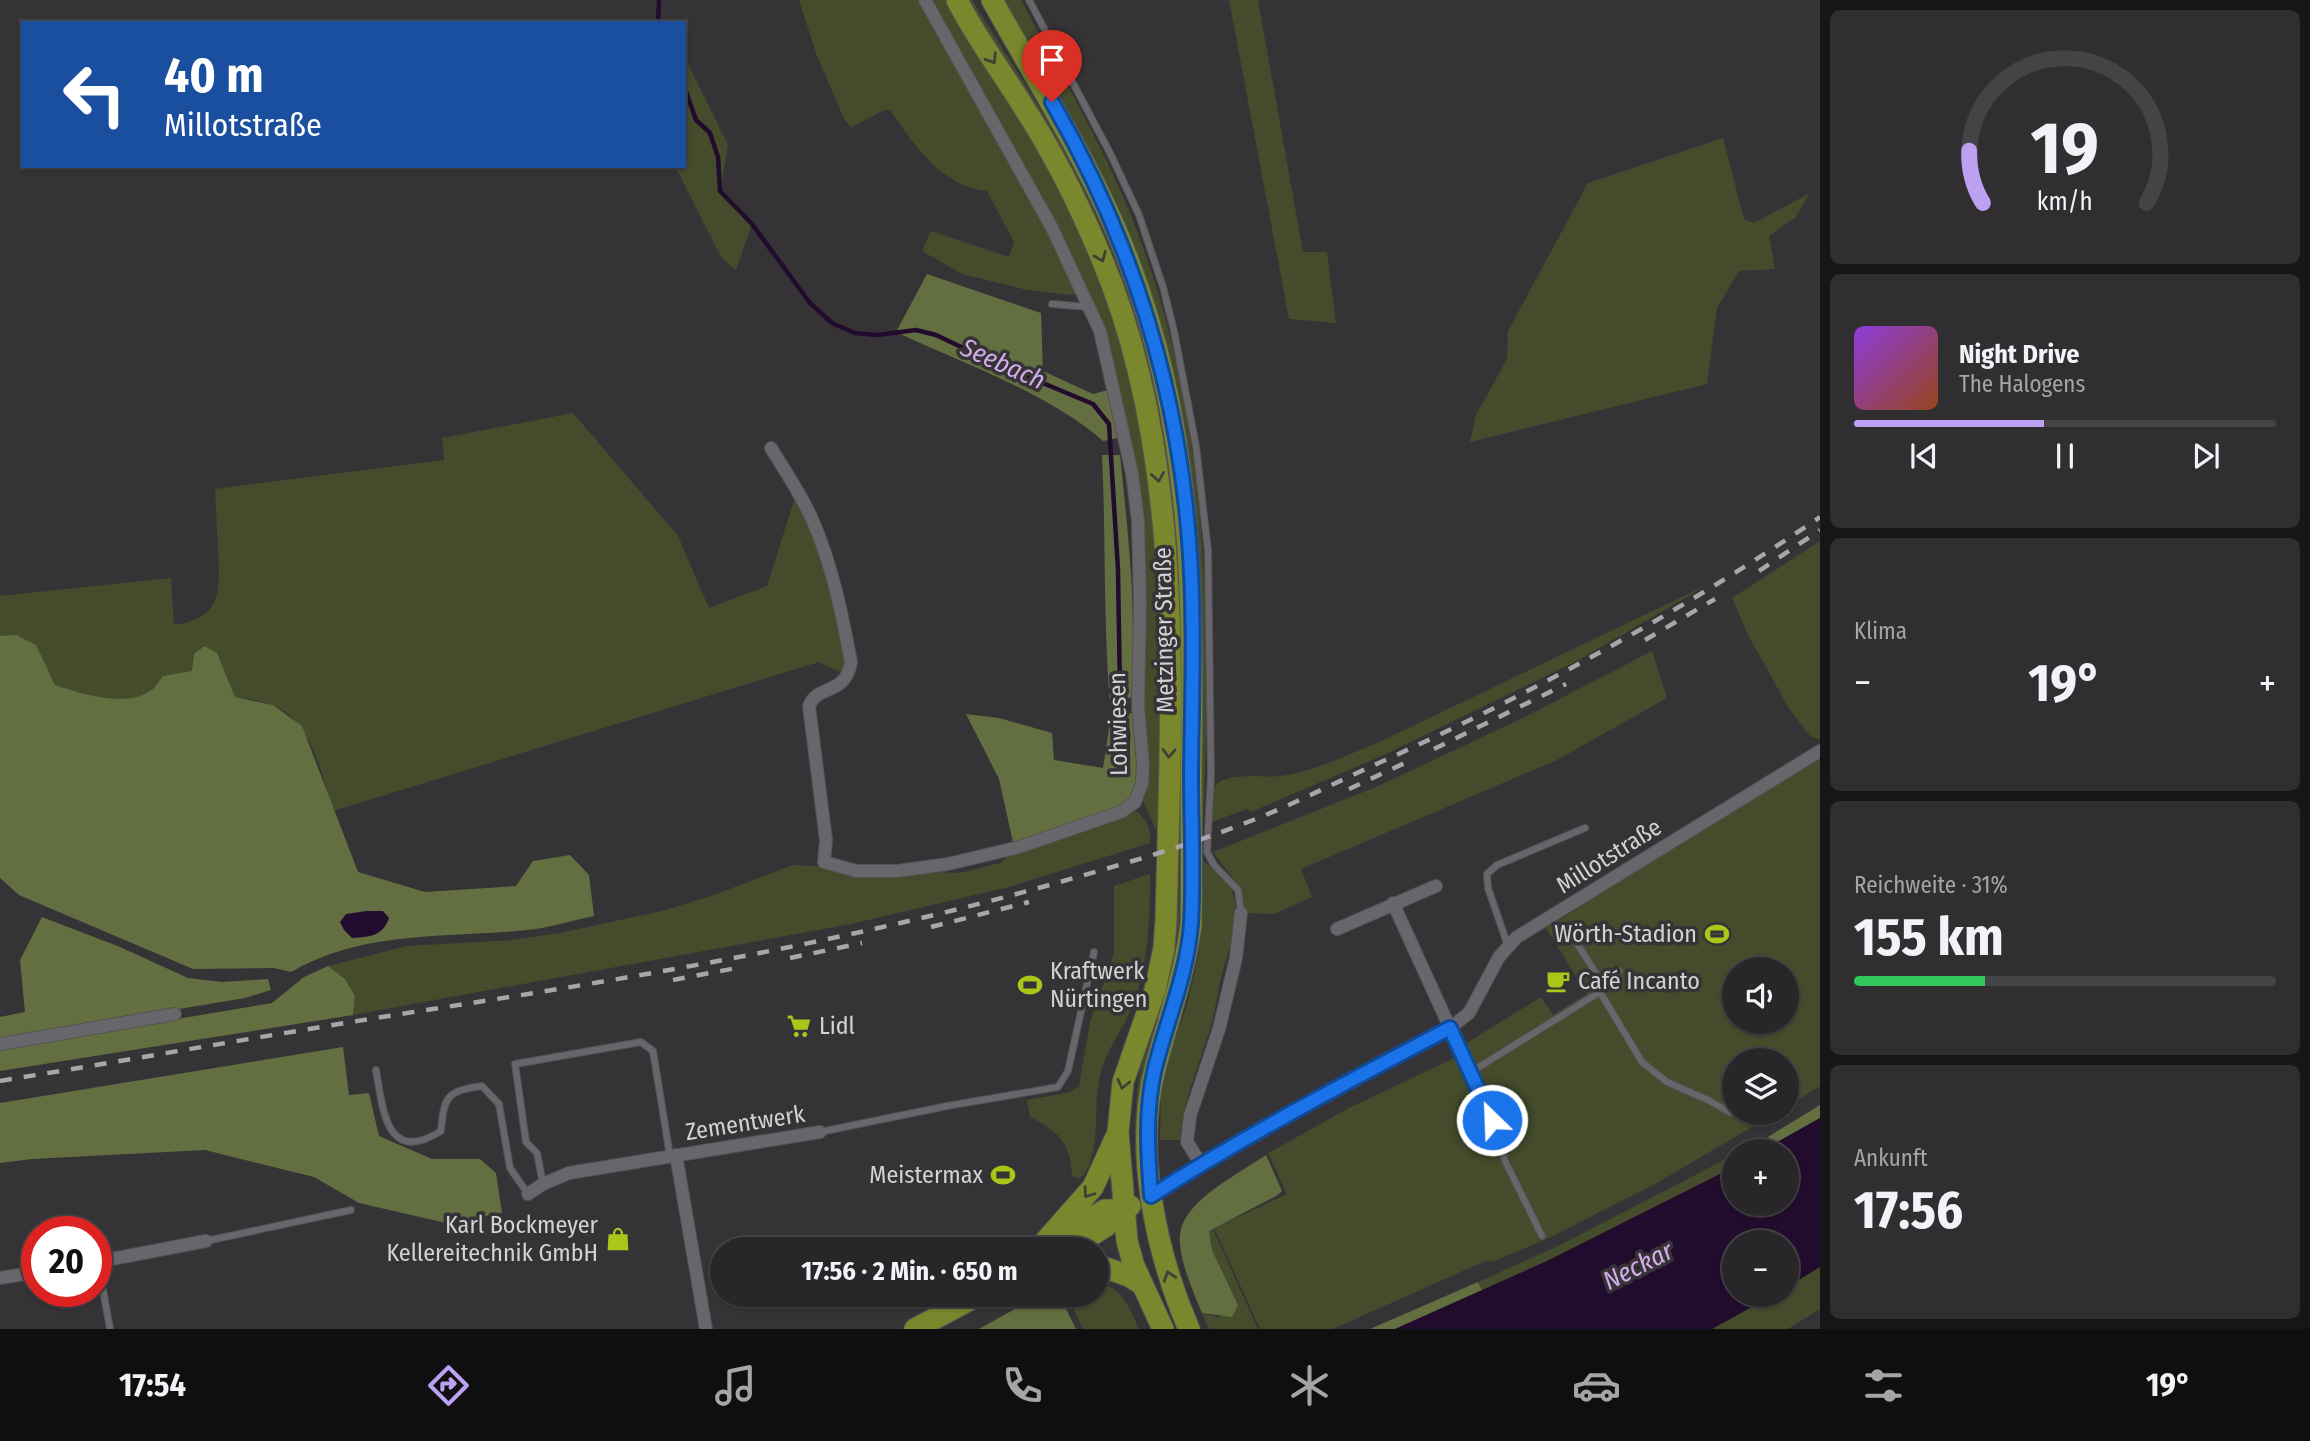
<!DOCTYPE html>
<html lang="de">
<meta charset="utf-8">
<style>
:root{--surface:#282629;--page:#302e31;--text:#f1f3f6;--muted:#a5a5a8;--line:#444346;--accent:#bca0f2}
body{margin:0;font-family:"Fira Sans Condensed",sans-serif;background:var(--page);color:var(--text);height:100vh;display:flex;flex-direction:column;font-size:26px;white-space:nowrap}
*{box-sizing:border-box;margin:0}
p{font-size:23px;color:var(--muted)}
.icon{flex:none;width:38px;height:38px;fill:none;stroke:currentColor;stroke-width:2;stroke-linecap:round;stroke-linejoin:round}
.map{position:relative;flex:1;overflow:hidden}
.sheet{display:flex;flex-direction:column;gap:10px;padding:10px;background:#161517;width:490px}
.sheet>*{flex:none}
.guide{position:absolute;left:21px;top:21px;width:665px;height:147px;border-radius:0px;box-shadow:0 2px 5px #0004,0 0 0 2px var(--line);background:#1a4fa0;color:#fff;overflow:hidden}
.buttons{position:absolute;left:1722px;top:957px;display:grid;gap:14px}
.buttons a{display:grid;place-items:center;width:77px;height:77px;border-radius:50%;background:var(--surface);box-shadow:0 2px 5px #0004,0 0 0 2px var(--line);font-size:35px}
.speed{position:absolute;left:21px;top:1216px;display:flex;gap:14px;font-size:35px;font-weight:700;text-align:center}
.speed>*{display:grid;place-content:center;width:91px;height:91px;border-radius:50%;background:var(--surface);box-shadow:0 2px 5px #0004,0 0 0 2px var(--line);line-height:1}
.speed .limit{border:10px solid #d22;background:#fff;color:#111}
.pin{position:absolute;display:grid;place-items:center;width:60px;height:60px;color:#fff;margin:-72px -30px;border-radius:50% 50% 50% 0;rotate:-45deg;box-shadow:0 0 7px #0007}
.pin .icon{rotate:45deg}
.me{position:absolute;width:77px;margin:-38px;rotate:336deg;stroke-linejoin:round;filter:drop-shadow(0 0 5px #0008)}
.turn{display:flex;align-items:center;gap:24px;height:147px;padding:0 28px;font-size:32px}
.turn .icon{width:91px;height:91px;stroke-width:2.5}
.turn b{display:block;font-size:49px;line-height:60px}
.big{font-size:52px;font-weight:700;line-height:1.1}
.sheet .tile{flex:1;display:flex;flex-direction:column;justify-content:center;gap:10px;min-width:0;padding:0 24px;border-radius:10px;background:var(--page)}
.sheet .dial{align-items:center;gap:0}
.dial svg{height:182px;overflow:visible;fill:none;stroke:var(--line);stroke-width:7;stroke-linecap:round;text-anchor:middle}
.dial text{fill:var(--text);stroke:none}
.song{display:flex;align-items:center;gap:21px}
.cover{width:84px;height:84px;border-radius:10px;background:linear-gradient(135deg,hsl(270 70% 55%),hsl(20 70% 35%))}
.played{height:7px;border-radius:4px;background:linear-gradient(90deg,var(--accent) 45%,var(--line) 45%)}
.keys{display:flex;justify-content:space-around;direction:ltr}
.heat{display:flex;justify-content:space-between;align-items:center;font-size:38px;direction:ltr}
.charge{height:10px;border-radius:5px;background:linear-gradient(90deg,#34c759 31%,var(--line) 0)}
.trip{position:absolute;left:710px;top:1237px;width:399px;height:70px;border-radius:35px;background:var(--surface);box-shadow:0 2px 5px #0004,0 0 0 2px var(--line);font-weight:700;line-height:70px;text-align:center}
.menu{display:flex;height:112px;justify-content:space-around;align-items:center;background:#100f10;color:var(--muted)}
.menu .icon{width:49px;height:49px}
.menu .active{color:var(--accent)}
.menu b{font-size:32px;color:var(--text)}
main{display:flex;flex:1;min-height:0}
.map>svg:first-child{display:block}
.green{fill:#444c2c;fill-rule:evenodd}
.forest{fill:#636f41}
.water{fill:#220c2d}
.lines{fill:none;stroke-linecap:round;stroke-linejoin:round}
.stream{stroke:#220c2d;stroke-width:4.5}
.lane-casing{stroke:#545255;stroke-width:8}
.street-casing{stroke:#545255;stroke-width:14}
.primary-casing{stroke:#545255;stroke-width:23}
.lane{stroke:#69666b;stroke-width:6}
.street{stroke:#69666b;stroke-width:12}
.primary{stroke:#7a872d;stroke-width:21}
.rail{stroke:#a9a6aa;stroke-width:4.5;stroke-dasharray:12 12;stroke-linecap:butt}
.oneway{stroke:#404036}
.route-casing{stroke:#114b97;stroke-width:18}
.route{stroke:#1a73e8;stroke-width:12}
.labels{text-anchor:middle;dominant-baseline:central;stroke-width:7;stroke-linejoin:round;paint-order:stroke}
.street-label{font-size:24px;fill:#d3d1d4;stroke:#363337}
.poi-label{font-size:24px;fill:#d3d1d4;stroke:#363337;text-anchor:end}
.water-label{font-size:26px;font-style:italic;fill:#d4aceb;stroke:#363337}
</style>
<main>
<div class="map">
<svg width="1820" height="1329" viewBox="0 0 1820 1329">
<rect width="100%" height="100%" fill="#363337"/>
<path class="green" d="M799,0H921L1045,224L1079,293L1071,295L1027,290L962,274L922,251L931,231L1009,257L1014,242L987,191C942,187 913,144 890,110H884L852,127L845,121L817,56Z
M930,0H945C985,75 1039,140 1074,218C1112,302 1139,394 1150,487C1163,600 1159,715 1159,830H1156L1143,801L1146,793V753L1142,712V572L1104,332Z
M967,0H972L1059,138L1094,207L1118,261L1147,351L1161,409L1172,475L1181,594L1179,927L1139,1159L1136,1160C1134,1129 1135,1098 1141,1067C1148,1037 1160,1008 1168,979L1155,408L1021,86Z
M1003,0H1021C1058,70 1100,139 1130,213C1209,407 1212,618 1203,824L1200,826L1170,368Z
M1229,0H1258L1303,252H1327L1336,323L1289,319Z
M684,56L728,145L720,192L752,224L736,270L721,257L675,166H684Z
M1723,138L1744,219L1754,223L1810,193L1795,218L1769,236L1775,269L1739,271L1717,308L1707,384L1470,442L1476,415L1507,359L1508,331L1588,183Z
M573,413L678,536L709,608L767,586L797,491L823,548L848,676L819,662L333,811C321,773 313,722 272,705C261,700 246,699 235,697L217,653L203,646L194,654L193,671L163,676C160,680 157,686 153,689C126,710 83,694 55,685L46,668L0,636V596L171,578L174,625C223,618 220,590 218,550C217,530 216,509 215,489L444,460L442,438Z
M1820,541V740L1810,736L1788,707L1748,635L1732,598Z
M1709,584L1577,661L1384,755L1251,812L1247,809L1212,822C1212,811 1209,792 1217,784C1228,772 1264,778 1281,776C1313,772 1344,756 1375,744Z
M1652,651L1667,698L1557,760L1301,869L1312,897L1274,914L1245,913L1240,888L1213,852L1376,787L1525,717Z
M1820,756V1086L1787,1107V1060H1734V1113H1776L1655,1184L1551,1237L1492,1262L1485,1261L1333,1329H1260L1214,1228L1287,1194L1268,1153L1349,1108L1452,1059L1465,1044L1541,997L1553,1015L1587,994L1546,928ZM1734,970H1787V1022H1734Z
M1130,810H1135C1147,819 1151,828 1150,843L1009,887L851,924L353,1015L355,996L345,979L328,966L407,946L513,940L560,933L662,911L711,896L793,865L960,873L1000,863L1011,853Z
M1203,861C1213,869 1227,879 1232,891C1243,919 1229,948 1222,974C1218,990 1216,1006 1212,1022C1200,1063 1184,1097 1180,1140H1160L1161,1098L1168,1059L1187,1005L1199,953Z
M1150,874C1150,920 1149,969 1130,1012C1120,1034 1103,1055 1099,1080C1093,1110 1101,1149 1084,1175L1078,1178L1072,1176C1071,1144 1059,1131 1030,1117L1027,1100L1071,1092L1079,1086L1090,1022L1114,953V886Z
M1734,1155V1167L1547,1261L1482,1290L1478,1282L1558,1246Z
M1212,1227L1258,1329H1209L1202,1313L1219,1317L1238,1305L1212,1250L1209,1231Z
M1820,1267V1309L1788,1329H1712L1773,1295H1787V1287Z
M1097,1283C1123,1287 1129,1308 1139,1329H1083L1067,1295H1097Z"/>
<path class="forest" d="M927,274L1041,313L1043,371L1093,394L1108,390L1118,438L1103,441C1048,393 962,363 896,332Z
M1102,455H1120C1126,514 1133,573 1133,633C1133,654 1134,676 1131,697L1125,702L1110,703C1103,620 1106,538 1102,455Z
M16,635L36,645L55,685C83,694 127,709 153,689C156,686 160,680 163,676L192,671L194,654L204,646L217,653L235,697L273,705L302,726L358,872L425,892L516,886L533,861L570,855L589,875L594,916C575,920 555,926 536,929C452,939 368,928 291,972L274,968L193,969L19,895L0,878V636Z
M1131,713L1134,716C1135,732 1143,778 1136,791C1126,812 1037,835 1013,842L999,779L966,714L999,718L1052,733L1054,760L1103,768L1111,716Z
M42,917L120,947L188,978L222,982L268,979L271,990L245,998L0,1039V1017L25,1012L20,960Z
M328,966L345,979L355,996L353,1015L0,1071V1049L272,1003L304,977Z
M343,1047L349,1095L369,1093L379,1136L432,1159H480L496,1173L502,1213L446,1223L359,1203L314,1177L205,1150L32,1159L0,1163V1103Z
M1820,1105V1118L1772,1146L1768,1137Z
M1266,1155L1282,1191L1276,1196L1209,1231L1212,1250L1238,1305L1232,1317L1202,1313C1193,1291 1175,1252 1181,1229C1189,1198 1240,1173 1266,1155Z
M1478,1282L1482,1290L1395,1329H1370Z
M1040,1295H1059L1076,1329H979Z"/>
<path class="water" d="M366,911H383L389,918C383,936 370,937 352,938L344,930L340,922L346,914Z
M1820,1118V1267L1787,1287V1242H1734V1295H1773L1712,1329H1395L1547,1261L1734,1167V1204H1787V1152L1761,1151Z"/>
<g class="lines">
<path class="stream" d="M658,23L659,0
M684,86L696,120L710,133L718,157L720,191L752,224L810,303L832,323L855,333L877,335L916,330L936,335L997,364L1093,404L1109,424L1118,570L1120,693L1128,735L1127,769"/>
<g class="lane-casing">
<path id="lane" d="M1029,0L1110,153L1139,215L1163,287L1174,331L1196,446L1208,551L1211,775L1207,852L1214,865L1238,890L1241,913
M1052,304L1089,307
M1578,945L1597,975L1600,992L1642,1062L1667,1082L1708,1100L1731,1113
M1508,946L1488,888L1487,874L1497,865L1585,828
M1450,1028L1503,1144L1504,1159L1542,1236
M376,1070C383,1109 386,1166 441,1131C444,1096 447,1091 482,1086L499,1104L510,1168L528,1194
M1471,1072L1600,992L1619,971
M820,1132L947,1106L1058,1087L1068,1071L1094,952
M543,1184L537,1153L526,1142L515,1064L641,1042L653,1051L670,1156
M206,1241L351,1210
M98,1262L110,1329"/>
</g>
<g class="street-casing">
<path id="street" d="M771,448C785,471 801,494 812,519C832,564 842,614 851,662C845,697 818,683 809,706L826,840L824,862L856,871H897L948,864L1019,847L1121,812L1135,802L1142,783L1143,764L1138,707L1140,606L1138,521L1132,473L1100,331L1052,228L925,0
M1393,903L1450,1028
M1337,929L1436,886
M0,1044L175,1014
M676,1155L706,1329
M1201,1164L1187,1142L1190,1116L1219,1029L1236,958L1241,913
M528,1194L543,1184L569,1173L820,1132
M1151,1196L1196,1167L1335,1088L1450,1028L1469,1013L1499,957L1517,937L1820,751
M96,1262L206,1241
M0,1278L37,1272"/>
</g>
<g class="primary-casing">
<path id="primary" d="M957,0C975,36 1000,69 1021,103C1053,152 1079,204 1101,257C1187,459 1171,705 1166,920L1164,948L1155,990L1123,1082L1118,1132L1127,1241L1134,1266L1163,1329
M992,0C1039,85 1092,166 1127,257C1193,427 1194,593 1191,772C1191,823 1192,874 1191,925C1184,977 1168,1019 1155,1069C1134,1151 1156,1253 1189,1329
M1058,1237L1105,1210H1117
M1041,1246L1093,1187L1116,1137
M1068,1250L1106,1226L1122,1209L1130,1206
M1097,1265L1129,1276L1143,1285
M915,1329L979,1295"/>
</g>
<use href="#lane" class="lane"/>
<use href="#street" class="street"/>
<use href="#primary" class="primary"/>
<path class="rail" d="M1759,571L1820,530
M1645,640L1715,599
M1434,749L1566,684
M1349,789L1409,761
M931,927L1029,902
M790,958L862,943
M673,980L742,967
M0,1081C140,1058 280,1033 420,1011C640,977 860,940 1074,878C1130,862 1186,846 1240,825C1289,807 1334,783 1381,762C1535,692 1681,612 1820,517"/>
</g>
<defs><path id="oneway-chevron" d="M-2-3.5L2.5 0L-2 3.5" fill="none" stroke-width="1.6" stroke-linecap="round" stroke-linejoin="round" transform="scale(1.75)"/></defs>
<g class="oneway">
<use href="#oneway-chevron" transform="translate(992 59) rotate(57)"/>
<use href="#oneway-chevron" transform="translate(1101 257) rotate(68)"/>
<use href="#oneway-chevron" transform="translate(1158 477) rotate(81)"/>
<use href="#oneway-chevron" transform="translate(1169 753) rotate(92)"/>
<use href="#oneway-chevron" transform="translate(1123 1084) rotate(103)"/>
<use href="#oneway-chevron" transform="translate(1088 1193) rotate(126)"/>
<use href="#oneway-chevron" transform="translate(1169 1276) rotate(-108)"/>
</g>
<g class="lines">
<g class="route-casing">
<path id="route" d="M1052,102C1130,237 1177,384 1189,540C1195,617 1192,694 1191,772C1191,822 1194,874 1191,924C1187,976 1166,1022 1154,1072C1145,1113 1148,1155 1151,1196C1248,1134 1349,1081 1450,1028L1492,1120"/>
</g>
<use href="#route" class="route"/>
</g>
<defs>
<g id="stadium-bare" transform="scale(1.89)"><path d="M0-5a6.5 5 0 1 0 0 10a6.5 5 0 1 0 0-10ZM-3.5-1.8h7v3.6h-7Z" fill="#a9c719" stroke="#363337" stroke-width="2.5" paint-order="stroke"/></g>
<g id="cafe-bare" transform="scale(1.89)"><path d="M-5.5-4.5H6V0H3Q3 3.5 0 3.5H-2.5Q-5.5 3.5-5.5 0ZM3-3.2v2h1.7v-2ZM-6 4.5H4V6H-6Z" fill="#a9c719" stroke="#363337" stroke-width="2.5" paint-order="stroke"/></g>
<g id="supermarket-bare" transform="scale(1.89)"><path d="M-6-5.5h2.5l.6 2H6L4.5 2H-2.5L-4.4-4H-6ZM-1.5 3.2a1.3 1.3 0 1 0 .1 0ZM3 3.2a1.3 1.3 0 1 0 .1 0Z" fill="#a9c719" stroke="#363337" stroke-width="2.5" paint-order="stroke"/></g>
<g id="shop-bare" transform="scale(1.89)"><path d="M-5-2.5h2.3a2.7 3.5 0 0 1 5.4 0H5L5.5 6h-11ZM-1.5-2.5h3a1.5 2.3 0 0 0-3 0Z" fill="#a9c719" stroke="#363337" stroke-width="2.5" paint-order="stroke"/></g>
</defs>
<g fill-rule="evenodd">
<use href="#stadium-bare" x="1717" y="934"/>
<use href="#cafe-bare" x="1558" y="981"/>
<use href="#stadium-bare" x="1030" y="985"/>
<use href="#supermarket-bare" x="799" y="1026"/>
<use href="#stadium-bare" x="1003" y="1175"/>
<use href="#shop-bare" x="618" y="1239"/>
</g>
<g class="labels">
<g class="street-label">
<text transform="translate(1164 630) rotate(-91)">Metzinger Straße</text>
<text transform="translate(1118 724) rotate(-91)">Lohwiesen</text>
<text transform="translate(1609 856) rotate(-32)">Millotstraße</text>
<text transform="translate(745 1123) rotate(-9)">Zementwerk</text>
</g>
<g class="poi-label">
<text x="1697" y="934">Wörth-Stadion</text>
<text x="1050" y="971" text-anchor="start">Kraftwerk<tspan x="1050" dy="28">Nürtingen</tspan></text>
<text x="1578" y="981" text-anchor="start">Café Incanto</text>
<text x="819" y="1026" text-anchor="start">Lidl</text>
<text x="983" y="1175">Meistermax</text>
<text x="598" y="1225">Karl Bockmeyer<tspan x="598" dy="28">Kellereitechnik GmbH</tspan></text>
</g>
<g class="water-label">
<text transform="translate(1003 364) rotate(24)">Seebach</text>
<text transform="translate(1638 1266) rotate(-27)">Neckar</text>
</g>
</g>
</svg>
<div class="buttons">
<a><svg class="icon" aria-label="sound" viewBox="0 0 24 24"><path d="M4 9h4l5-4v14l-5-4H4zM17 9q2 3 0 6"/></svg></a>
<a><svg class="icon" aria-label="layers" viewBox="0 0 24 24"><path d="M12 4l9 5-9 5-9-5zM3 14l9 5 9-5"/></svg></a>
<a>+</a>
<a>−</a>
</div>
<div class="speed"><div class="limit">20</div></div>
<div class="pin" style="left:1052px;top:102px;background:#d93025"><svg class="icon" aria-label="arrive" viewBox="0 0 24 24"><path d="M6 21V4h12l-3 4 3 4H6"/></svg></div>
<svg class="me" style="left:1492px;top:1120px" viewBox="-20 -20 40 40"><circle r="17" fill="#1a73e8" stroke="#fff" stroke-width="3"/><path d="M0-11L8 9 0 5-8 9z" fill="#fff"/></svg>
<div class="trip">17:56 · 2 Min. · 650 m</div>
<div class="guide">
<div class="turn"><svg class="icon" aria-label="left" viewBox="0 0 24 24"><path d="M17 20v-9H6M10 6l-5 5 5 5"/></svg><div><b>40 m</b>Millotstraße</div></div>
</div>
</div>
<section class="sheet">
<div class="tile dial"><svg viewBox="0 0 100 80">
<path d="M14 69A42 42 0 1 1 86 69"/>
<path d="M14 69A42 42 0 0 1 8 46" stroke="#bca0f2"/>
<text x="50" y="56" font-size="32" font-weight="700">19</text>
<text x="50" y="72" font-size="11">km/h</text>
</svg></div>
<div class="tile">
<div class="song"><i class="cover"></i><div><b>Night Drive</b><p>The Halogens</p></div></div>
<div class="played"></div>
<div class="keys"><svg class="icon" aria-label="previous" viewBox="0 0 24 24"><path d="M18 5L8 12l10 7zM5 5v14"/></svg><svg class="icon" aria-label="pause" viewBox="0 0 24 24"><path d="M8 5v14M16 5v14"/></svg><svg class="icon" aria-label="next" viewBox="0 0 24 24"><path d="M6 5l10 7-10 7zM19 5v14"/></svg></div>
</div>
<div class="tile"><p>Klima</p>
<div class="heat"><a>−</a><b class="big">19°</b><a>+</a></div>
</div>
<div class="tile"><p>Reichweite · 31%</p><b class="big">155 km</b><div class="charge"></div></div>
<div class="tile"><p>Ankunft</p><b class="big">17:56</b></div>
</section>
</main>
<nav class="menu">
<b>17:54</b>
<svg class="icon active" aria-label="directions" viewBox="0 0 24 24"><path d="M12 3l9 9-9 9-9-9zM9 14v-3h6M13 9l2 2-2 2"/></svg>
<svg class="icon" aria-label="music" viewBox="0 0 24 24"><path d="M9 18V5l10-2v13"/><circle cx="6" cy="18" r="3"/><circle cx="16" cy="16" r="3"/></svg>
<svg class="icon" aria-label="phone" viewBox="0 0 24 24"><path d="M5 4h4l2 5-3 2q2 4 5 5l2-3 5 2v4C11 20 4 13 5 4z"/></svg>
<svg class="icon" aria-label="climate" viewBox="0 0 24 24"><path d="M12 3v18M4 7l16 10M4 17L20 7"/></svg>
<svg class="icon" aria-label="car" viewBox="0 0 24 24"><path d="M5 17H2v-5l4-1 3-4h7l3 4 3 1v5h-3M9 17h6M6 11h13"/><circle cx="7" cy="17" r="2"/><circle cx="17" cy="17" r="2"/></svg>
<svg class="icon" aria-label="filters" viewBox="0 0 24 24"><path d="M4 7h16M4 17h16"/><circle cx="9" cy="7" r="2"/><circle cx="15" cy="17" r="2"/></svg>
<b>19°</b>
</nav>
